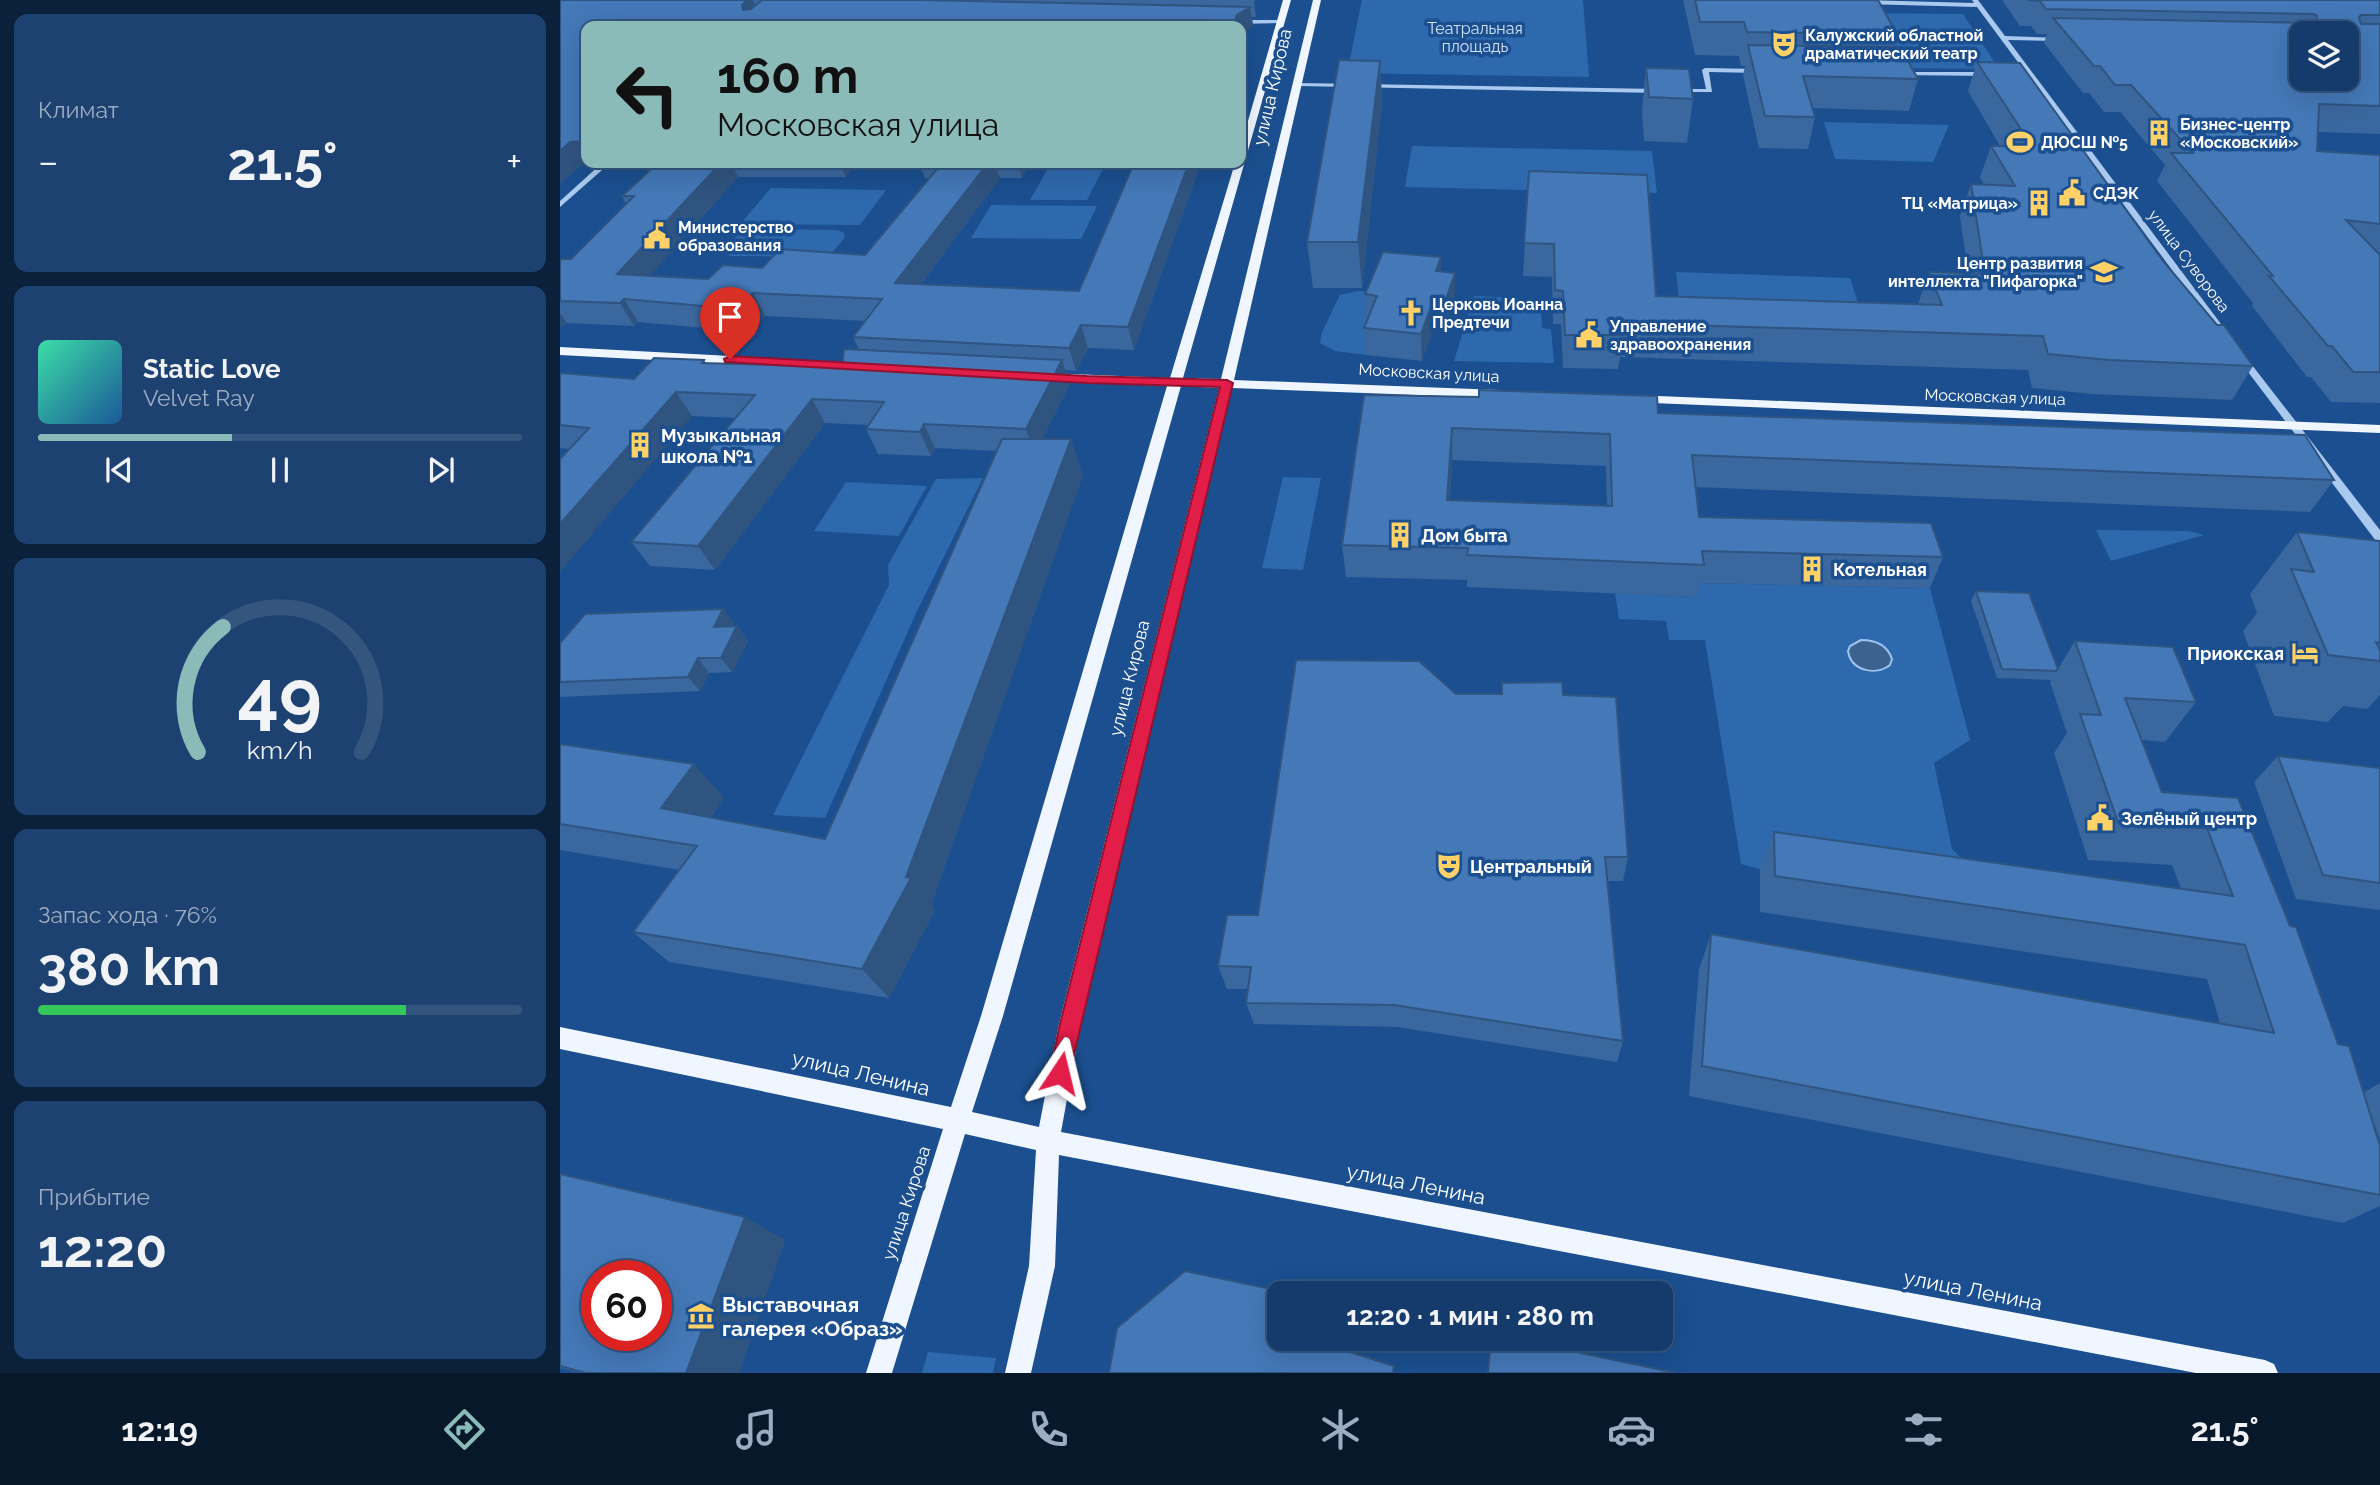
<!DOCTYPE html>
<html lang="ru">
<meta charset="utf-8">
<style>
:root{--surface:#143b6b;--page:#1d4271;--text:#f1f3f6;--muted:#9dadc1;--line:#33557e;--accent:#8bbbb9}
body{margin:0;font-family:Raleway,sans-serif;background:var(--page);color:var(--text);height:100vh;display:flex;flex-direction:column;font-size:26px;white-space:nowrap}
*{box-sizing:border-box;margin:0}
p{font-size:23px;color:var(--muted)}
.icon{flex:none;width:38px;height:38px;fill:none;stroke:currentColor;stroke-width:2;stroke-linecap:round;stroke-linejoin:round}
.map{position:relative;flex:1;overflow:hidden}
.panel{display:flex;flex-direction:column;gap:14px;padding:14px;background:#0b203b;width:560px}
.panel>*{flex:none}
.hud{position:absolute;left:21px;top:21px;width:665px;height:147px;border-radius:14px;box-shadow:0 7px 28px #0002,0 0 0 2px var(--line);background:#8bbbb9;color:#111;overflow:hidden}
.tools{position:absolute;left:1729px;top:21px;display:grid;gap:14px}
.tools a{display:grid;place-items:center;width:70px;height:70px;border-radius:14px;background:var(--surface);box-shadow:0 7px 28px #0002,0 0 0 2px var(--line);font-size:35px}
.speed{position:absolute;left:21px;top:1260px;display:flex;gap:14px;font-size:35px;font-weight:700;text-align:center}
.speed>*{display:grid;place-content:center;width:91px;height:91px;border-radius:50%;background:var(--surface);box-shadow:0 7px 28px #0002,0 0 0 2px var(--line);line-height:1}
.speed .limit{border:10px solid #d22;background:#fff;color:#111}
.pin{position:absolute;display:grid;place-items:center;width:60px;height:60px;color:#fff;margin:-72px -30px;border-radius:50% 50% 50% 0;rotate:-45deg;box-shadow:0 0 7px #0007}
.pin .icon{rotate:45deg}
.me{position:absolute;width:77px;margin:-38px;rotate:10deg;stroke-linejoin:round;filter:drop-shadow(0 0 5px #0008)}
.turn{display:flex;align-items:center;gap:24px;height:147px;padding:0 21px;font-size:32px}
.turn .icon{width:91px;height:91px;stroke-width:2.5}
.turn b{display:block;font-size:49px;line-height:60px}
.big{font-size:52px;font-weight:700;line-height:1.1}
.panel .card{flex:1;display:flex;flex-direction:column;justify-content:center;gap:10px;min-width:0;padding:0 24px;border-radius:14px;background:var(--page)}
.panel .dial{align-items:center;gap:0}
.dial svg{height:182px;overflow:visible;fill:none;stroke:var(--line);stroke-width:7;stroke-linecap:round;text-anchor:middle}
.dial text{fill:var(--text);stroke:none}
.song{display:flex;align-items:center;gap:21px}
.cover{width:84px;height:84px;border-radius:10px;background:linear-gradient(135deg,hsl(160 70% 55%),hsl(210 70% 35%))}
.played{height:7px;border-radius:4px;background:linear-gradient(90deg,var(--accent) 40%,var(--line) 40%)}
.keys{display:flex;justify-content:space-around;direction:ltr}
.heat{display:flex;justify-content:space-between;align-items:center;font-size:38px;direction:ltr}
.charge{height:10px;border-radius:5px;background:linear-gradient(90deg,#34c759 76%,var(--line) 0)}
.trip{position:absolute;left:707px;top:1281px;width:406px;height:70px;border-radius:14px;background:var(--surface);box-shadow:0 7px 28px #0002,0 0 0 2px var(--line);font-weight:700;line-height:70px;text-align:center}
.menu{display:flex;height:112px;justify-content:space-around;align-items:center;background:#08182b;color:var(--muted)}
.menu .icon{width:49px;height:49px}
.menu .on{color:var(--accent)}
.menu b{font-size:32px;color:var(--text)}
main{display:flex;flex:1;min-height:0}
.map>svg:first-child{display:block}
.green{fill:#2e69ad}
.water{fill:#3c6290;stroke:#9cc4f0;stroke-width:2}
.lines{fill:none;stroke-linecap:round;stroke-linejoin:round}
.minor{fill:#a9c9ee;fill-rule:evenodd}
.major{fill:#f0f6ff;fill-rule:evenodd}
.wall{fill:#3a679d;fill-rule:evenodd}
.shaded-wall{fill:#305480}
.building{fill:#4478b7;stroke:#305480;stroke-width:2;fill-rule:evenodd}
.route{fill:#e11d48;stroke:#92132f;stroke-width:2}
.labels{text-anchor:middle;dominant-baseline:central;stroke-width:7;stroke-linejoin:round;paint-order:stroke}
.far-park-label{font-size:16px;fill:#cfe3fa;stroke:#1b4f8f}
.far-poi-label{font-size:16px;font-weight:bold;fill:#fff;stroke:#1b4f8f;text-anchor:start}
.far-street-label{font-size:16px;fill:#fff;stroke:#1b4f8f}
.street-label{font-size:18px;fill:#fff;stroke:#1b4f8f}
.poi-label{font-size:18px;font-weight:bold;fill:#fff;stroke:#1b4f8f;text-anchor:start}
.near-street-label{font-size:21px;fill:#fff;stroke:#1b4f8f}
.near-poi-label{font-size:21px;font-weight:bold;fill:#fff;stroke:#1b4f8f;text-anchor:start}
</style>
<main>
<section class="panel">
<div class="card"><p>Климат</p>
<div class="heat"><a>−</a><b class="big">21.5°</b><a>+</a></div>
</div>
<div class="card">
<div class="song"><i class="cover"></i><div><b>Static Love</b><p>Velvet Ray</p></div></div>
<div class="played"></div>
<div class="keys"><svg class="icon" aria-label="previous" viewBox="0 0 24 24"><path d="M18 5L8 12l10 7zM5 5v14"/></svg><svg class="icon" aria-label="pause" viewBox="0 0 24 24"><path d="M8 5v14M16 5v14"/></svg><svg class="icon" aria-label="next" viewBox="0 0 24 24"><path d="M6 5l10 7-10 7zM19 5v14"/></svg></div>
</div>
<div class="card dial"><svg viewBox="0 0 100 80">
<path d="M14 69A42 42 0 1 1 86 69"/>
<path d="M14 69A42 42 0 0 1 25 14" stroke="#8bbbb9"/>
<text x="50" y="56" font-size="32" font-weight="700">49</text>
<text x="50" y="72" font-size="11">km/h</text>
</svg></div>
<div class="card"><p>Запас хода · 76%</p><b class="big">380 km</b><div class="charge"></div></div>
<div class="card"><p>Прибытие</p><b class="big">12:20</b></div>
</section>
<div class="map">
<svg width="1820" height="1373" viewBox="0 0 1820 1373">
<rect width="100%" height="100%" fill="#1b4f8f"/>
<path class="green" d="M802,0H1023L1029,77L787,73Z
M1299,13L1403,14L1439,69L1327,68Z
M1264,122L1389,125L1373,162L1275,159Z
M852,146L1092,151L1097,193L845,187Z
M491,163H546L527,200H470Z
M211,188L326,190L300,225L180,224Z
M431,205L537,206L521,239L411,238Z
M193,229L276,230L283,232L285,237L273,252L264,257L170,256L164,253V249L178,235Z
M1116,272L1290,278L1302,315L1120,309Z
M797,291L819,292V322L806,355L775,351L760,343L762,332L780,295Z
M914,296L964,298V304H981L982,328L991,329L994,363L894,361Z
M723,477L761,478L743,570L702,568Z
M423,478L357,611L265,818L213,815L329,585L328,565L376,479Z
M286,482L367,486L339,536L254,531Z
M1536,530L1629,531L1644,535L1551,561Z
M1135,583L1370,588L1410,740L1374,763L1392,849L1407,863L1200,869L1181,864L1145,640H1109L1106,621L1059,619L1055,593L1136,597Z
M368,1352L436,1358L433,1373H362Z"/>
<path class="water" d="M1301,640C1315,640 1327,644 1332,659L1330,665C1316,676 1291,671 1288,651L1290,646Z"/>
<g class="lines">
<path class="minor" d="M1412,0H1418L1445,36L1501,38L1499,41L1448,40L1670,336V340H1664L1417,7L1303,4L1300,2L1303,0L1414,3Z
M720,20L722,23L675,24L672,22L675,20Z
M1145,68L1198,69L1201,71L1198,73L1149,72L1152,92H1115V90L1117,89H1146L1142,70Z
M1337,72H1429L1432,74L1429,76L1339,75L1336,73Z
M737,83L1099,89L1102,91L1099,93L739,86L736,84Z
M42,163H50L0,207V201Z
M1682,355L1685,356L1820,530V542L1816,541L1679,360L1677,358Z"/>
<path class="major" d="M723,0H731L623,378L661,379L753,0H761L674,380L940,390L947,394L940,398L672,388L520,1028L501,1132L1705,1360L1714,1364L1718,1373H1636L499,1155L495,1266L471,1373H445L469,1266L476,1150L405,1134L332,1373H306L383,1129L0,1049V1027L391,1107L421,1016L607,386L486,381L479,377L486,373L610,378L675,163H681V145ZM621,386L659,388L498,1028L479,1127L412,1112L443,1016Z
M0,347L304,363L311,367L304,371L0,355Z
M1073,395L1820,425V433L1068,402V396Z"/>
</g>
<path class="wall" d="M0,0H695L694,2L696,17H692L693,26H26V163H28H23L0,184Z
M1123,0H1318L1337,34L1333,47L1358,79L1349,111L1252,108L1255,117L1248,149L1199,148L1183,75L1185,66H1181L1179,56L1135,55Z
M1442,0H1820V134L1758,132L1757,151L1820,155V403L1771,402L1751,377H1747L1692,306L1693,303L1597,181L1605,165L1560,112H1544L1529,93H1523L1484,43L1487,34H1477L1471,26H1460Z
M820,61L822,103L802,288H753L747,242Z
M1417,62L1603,261L1693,366L1672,400L1532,394L1472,388L1468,370L1060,357L1058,369L1003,368L1001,324H993L992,277L963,276L969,171L1096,296L1358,304L1369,272L1408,273L1400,216L1411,184L1424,185L1420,177L1431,146H1440L1408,91Z
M1086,68L1133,99L1127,143L1084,141L1082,111Z
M52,163H297L286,177H178L89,276L148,279L202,268L305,255L370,178H365L359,163H470L462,178H440L361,284L519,291L574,163H641L574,350L528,348L516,371L505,370L510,384L482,439L523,475L371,905L375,910L329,998L109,962L73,932L119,870L0,850V744L164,798L150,818L265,839L436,451L375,448L371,456L318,454L306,429L309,425L265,423L155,570L90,566L71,542L176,418L132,416L10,449L0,448V373L74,379L144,360L146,363L282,367L299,350L293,337L306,321L205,316L189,332L78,322L74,326L7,323L0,327V259H11L66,204L62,196L97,164Z
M881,272L895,273V300L886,329L874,328L862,361L806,355L804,328L807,320L805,294Z
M804,395L1098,413L1774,480L1750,512L1136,487L1139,517L1383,557L1370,588L1140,583L1137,597L907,587V580L786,577L782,545ZM892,460L1046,466L1047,506L890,500Z
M1737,532L1820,541V695L1807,709L1783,706L1768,722L1714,716L1683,631L1697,613L1690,594Z
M1416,591L1498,669L1515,641L1636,702L1605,742L1582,740L1602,792L1678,798L1820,1146V1206L1783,1223L1129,1096L1139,969L1151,934L1660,1023L1647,979L1200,912V869L1214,832L1621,889L1612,865L1528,860L1494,753L1507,733L1490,682L1491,680L1437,678L1411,601Z
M163,609L174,624L173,626H177L188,641L172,672L149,673L140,691L0,697V643Z
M942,683L1003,695L1068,857L1063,881H1048L1063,1041L1057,1062L837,1027L694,1024L686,1003L688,989H667L658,966L698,915L896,694H941Z
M1718,756L1820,768V910L1736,899L1694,782Z
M1820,1083V1140L1803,1093Z
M0,1174L225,1240L179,1373H21L0,1368Z"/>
<path class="shaded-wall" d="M187,0H193L200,15L190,24L182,5Z
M690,7L693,26L681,34V26H673L677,15Z
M820,61L822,103L802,288L798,242Z
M26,141V163H28H23L0,184V151L10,142Z
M161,163H171L178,177L71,297L57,274Z
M280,163H297L286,177Z
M428,163H435L440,178L345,305L335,283Z
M457,163H470L462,178Z
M629,163H641L574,350L568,327Z
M881,257V283L876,271Z
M895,273V300L886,329L885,302Z
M193,293L205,316L189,332L177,309Z
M64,299L78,322L74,326L60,303Z
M873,301L874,328L862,361L861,334Z
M0,313L7,323L1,327L0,326Z
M521,325L528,348L516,371L509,348Z
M502,360L510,384L475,453L466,429Z
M116,392L132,416L0,572V524Z
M252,399L265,423L155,570L138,546Z
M364,424L375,448L371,456L360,432Z
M892,428V460L888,532L887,500Z
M511,439L523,475L371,905L375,910L329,998L302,969L346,877Z
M163,609L174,624L166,642L154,627Z
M177,626L188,641L172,672L161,658Z
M138,658L149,673L140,691L128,677Z
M134,764L164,798L133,841L101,808Z
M185,1217L225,1240L179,1373H126Z
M793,1339H798L794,1360L790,1352Z"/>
<path class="building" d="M0,0H187L182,5L183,10L191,9L202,0H360L690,7L677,15L673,26H26V141L10,142L0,151Z
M1135,0H1318L1337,34L1187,32L1184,22H1140Z
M1468,0H1820V15H1801L1799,17L1801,24H1820V106L1759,104L1757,151L1820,155V224L1786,220L1820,255V372H1793L1772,346H1768L1709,276H1713L1611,153H1633L1571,85H1555L1540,66H1534L1493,18L1755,23L1757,16L1754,14L1486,9L1480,1ZM1741,33H1787V79H1741Z
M1188,45L1340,47L1358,79L1243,76L1255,117L1205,116Z
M779,60L820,61L798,242H747Z
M1417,62L1460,63L1603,261L1657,325H1664L1693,366L1549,360L1488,354L1483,336L1061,323L1062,335H1005L1003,291L995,290L994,244L964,243L969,171L1087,175L1096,296L1382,305L1369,272L1425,274L1411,184L1455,186L1431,146H1472Z
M1086,68L1129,69L1133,99L1089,97Z
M98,163H161L57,274L148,279L163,265L202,268L220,249L305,255L382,163H428L335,283L519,291L574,163H629L568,327L521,325L509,348L293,337L322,299L193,293L177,309L64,299L60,303L0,301V259H11L74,196H62Z
M823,252L881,257L876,271L895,273L885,302L873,301L861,334L804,328L817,296L805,294Z
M284,349L502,360L466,429L364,424L360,432L306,429L324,402L252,399L138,546L71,542L195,395L116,392L0,524V459L29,428L0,425V373L74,379L94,358L144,360L142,363L282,367Z
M919,390L1097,396L1098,413L1745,435L1774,480L1132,455L1139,517L1371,523L1383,557L1142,551L1144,565L907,555L908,548L782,545L804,395L919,397ZM892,428L1050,434L1052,506L887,500Z
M442,439H511L346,877L351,878L302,969L73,932L137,846L0,824V744L134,764L101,808L265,839Z
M1737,532L1820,541V643L1816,642L1820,650V661L1768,655L1731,569L1754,572Z
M1416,591L1469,593L1498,669L1496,671L1442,669Z
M163,609L154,627L177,626L161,658H138L128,677L0,682V643L25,614Z
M1515,641L1613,647L1636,702L1565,698L1602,792L1678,798L1730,926L1736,927L1778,1044L1789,1046L1820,1146V1195L1142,1066L1151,934L1714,1033L1685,945L1215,876L1214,832L1673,896L1647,828L1558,822L1520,714L1541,715Z
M736,660L859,661L896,694H942V683L1002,682L1003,695L1056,697L1068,857H1045L1063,1041L834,1005L686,1003L691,967L658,966L667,915H698Z
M1718,756L1820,768V883L1763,875Z
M0,1174L185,1217L126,1373H26L0,1366ZM37,1276H96V1335H37Z
M625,1271L730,1293H719V1339H793L790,1352L834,1366L833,1373H549L557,1328Z
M931,1339H954L1116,1373H928Z"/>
<path class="route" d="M170,356L527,376L667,380L673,383L508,1080L500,1083L493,1080L490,1073L499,1028L660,387L527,383L165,362L164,359Z"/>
<defs>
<g id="theatre-bare" transform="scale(2.1)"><path d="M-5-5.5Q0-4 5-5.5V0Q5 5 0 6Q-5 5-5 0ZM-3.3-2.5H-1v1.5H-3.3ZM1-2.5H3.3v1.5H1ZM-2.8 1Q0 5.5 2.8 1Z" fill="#ffd166" stroke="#1b4f8f" stroke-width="2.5" paint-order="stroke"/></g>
<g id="building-bare" transform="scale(2.1)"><path d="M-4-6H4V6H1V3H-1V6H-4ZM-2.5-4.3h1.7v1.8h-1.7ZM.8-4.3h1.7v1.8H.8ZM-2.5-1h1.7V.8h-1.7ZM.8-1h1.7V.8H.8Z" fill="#ffd166" stroke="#1b4f8f" stroke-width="2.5" paint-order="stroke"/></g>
<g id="stadium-bare" transform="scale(2.1)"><path d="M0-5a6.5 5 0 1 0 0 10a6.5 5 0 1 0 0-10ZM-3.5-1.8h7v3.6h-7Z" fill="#ffd166" stroke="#1b4f8f" stroke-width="2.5" paint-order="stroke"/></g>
<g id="civic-bare" transform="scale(2.1)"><path d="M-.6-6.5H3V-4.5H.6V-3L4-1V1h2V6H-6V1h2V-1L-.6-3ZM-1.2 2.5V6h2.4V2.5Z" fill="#ffd166" stroke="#1b4f8f" stroke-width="2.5" paint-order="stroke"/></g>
<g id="school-bare" transform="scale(2.1)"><path d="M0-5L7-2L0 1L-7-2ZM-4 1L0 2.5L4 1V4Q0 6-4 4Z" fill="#ffd166" stroke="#1b4f8f" stroke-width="2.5" paint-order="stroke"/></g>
<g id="church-bare" transform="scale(2.1)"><path d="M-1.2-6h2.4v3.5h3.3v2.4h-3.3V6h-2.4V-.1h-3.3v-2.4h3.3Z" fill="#ffd166" stroke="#1b4f8f" stroke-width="2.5" paint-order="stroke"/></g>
<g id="hotel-bare" transform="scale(2.1)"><path d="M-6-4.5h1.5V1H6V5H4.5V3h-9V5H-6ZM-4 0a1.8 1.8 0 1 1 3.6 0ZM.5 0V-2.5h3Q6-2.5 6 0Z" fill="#ffd166" stroke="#1b4f8f" stroke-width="2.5" paint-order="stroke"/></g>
<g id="museum-bare" transform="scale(2.1)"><path d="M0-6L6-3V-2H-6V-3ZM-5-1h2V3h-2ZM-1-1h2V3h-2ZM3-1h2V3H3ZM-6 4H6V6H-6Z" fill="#ffd166" stroke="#1b4f8f" stroke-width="2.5" paint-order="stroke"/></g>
</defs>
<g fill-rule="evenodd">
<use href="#theatre-bare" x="1224" y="44"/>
<use href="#building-bare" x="1599" y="133"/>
<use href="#stadium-bare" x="1460" y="142"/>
<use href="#civic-bare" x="1512" y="193"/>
<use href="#building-bare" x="1479" y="203"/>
<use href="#civic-bare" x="97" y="236"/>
<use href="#school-bare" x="1544" y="272"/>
<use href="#church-bare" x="851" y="313"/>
<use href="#civic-bare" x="1029" y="335"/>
<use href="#building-bare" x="80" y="445"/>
<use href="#building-bare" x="840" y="535"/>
<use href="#building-bare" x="1252" y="569"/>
<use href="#hotel-bare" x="1745" y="653"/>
<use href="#civic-bare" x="1540" y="818"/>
<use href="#theatre-bare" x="889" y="866"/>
<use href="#museum-bare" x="141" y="1316"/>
</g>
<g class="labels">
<g class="far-park-label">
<text x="915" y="28">Театральная<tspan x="915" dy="18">площадь</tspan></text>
</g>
<g class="far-poi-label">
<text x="1245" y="35">Калужский областной<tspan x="1245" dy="18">драматический театр</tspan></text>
<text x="1620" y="124">Бизнес-центр<tspan x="1620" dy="18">«Московский»</tspan></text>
<text x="1481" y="142">ДЮСШ №5</text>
<text x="1533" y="193">СДЭК</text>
<text x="1458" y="203" text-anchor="end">ТЦ «Матрица»</text>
<text x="118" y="227">Министерство<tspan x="118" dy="18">образования</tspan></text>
<text x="1523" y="263" text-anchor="end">Центр развития<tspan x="1523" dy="18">интеллекта "Пифагорка"</tspan></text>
<text x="872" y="304">Церковь Иоанна<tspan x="872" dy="18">Предтечи</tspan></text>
<text x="1050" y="326">Управление<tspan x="1050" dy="18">здравоохранения</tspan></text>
</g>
<g class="far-street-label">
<text transform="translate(1629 261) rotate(53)">улица Суворова</text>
<text transform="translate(869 373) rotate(3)">Московская улица</text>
<text transform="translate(1435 397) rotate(2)">Московская улица</text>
</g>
<g class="street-label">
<text transform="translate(712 87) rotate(-77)">улица Кирова</text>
<text transform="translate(569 678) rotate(-76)">улица Кирова</text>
<text transform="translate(346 1203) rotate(-72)">улица Кирова</text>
</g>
<g class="poi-label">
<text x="101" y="435">Музыкальная<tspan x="101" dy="21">школа №1</tspan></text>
<text x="861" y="535">Дом быта</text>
<text x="1273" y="569">Котельная</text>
<text x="1724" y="653" text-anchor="end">Приокская</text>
<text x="1561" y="818">Зелёный центр</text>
<text x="910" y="866">Центральный</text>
</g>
<g class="near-street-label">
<text transform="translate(301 1073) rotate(13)">улица Ленина</text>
<text transform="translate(856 1184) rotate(11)">улица Ленина</text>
<text transform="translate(1413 1290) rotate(11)">улица Ленина</text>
</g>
<g class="near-poi-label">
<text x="162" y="1304">Выставочная<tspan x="162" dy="24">галерея «Образ»</tspan></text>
</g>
</g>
</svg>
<div class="tools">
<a><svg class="icon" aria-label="layers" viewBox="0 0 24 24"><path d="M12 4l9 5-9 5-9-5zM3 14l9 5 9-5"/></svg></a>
</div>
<div class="speed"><div class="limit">60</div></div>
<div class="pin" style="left:170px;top:359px;background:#d93025"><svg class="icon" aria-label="arrive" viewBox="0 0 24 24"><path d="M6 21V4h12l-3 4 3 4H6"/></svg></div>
<svg class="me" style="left:500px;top:1073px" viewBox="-20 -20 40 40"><path d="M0-17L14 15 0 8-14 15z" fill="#e11d48" stroke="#fff" stroke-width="4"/></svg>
<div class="trip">12:20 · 1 мин · 280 m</div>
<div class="hud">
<div class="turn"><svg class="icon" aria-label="left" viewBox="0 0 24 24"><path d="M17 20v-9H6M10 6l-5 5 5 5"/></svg><div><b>160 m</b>Московская улица</div></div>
</div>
</div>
</main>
<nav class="menu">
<b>12:19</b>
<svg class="icon on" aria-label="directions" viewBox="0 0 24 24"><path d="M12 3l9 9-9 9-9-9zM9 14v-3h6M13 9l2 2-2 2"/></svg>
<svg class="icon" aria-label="music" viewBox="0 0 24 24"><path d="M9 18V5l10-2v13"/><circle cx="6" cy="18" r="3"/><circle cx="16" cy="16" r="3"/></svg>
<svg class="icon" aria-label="phone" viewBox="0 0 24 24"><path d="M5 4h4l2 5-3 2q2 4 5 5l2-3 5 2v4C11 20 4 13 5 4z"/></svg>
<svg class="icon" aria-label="climate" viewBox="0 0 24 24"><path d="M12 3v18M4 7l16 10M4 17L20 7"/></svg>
<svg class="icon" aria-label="car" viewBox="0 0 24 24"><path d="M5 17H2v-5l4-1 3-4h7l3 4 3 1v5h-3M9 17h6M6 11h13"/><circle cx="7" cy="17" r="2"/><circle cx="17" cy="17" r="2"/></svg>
<svg class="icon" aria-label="filters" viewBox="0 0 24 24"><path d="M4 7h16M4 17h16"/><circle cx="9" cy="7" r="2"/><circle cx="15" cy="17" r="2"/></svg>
<b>21.5°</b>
</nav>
